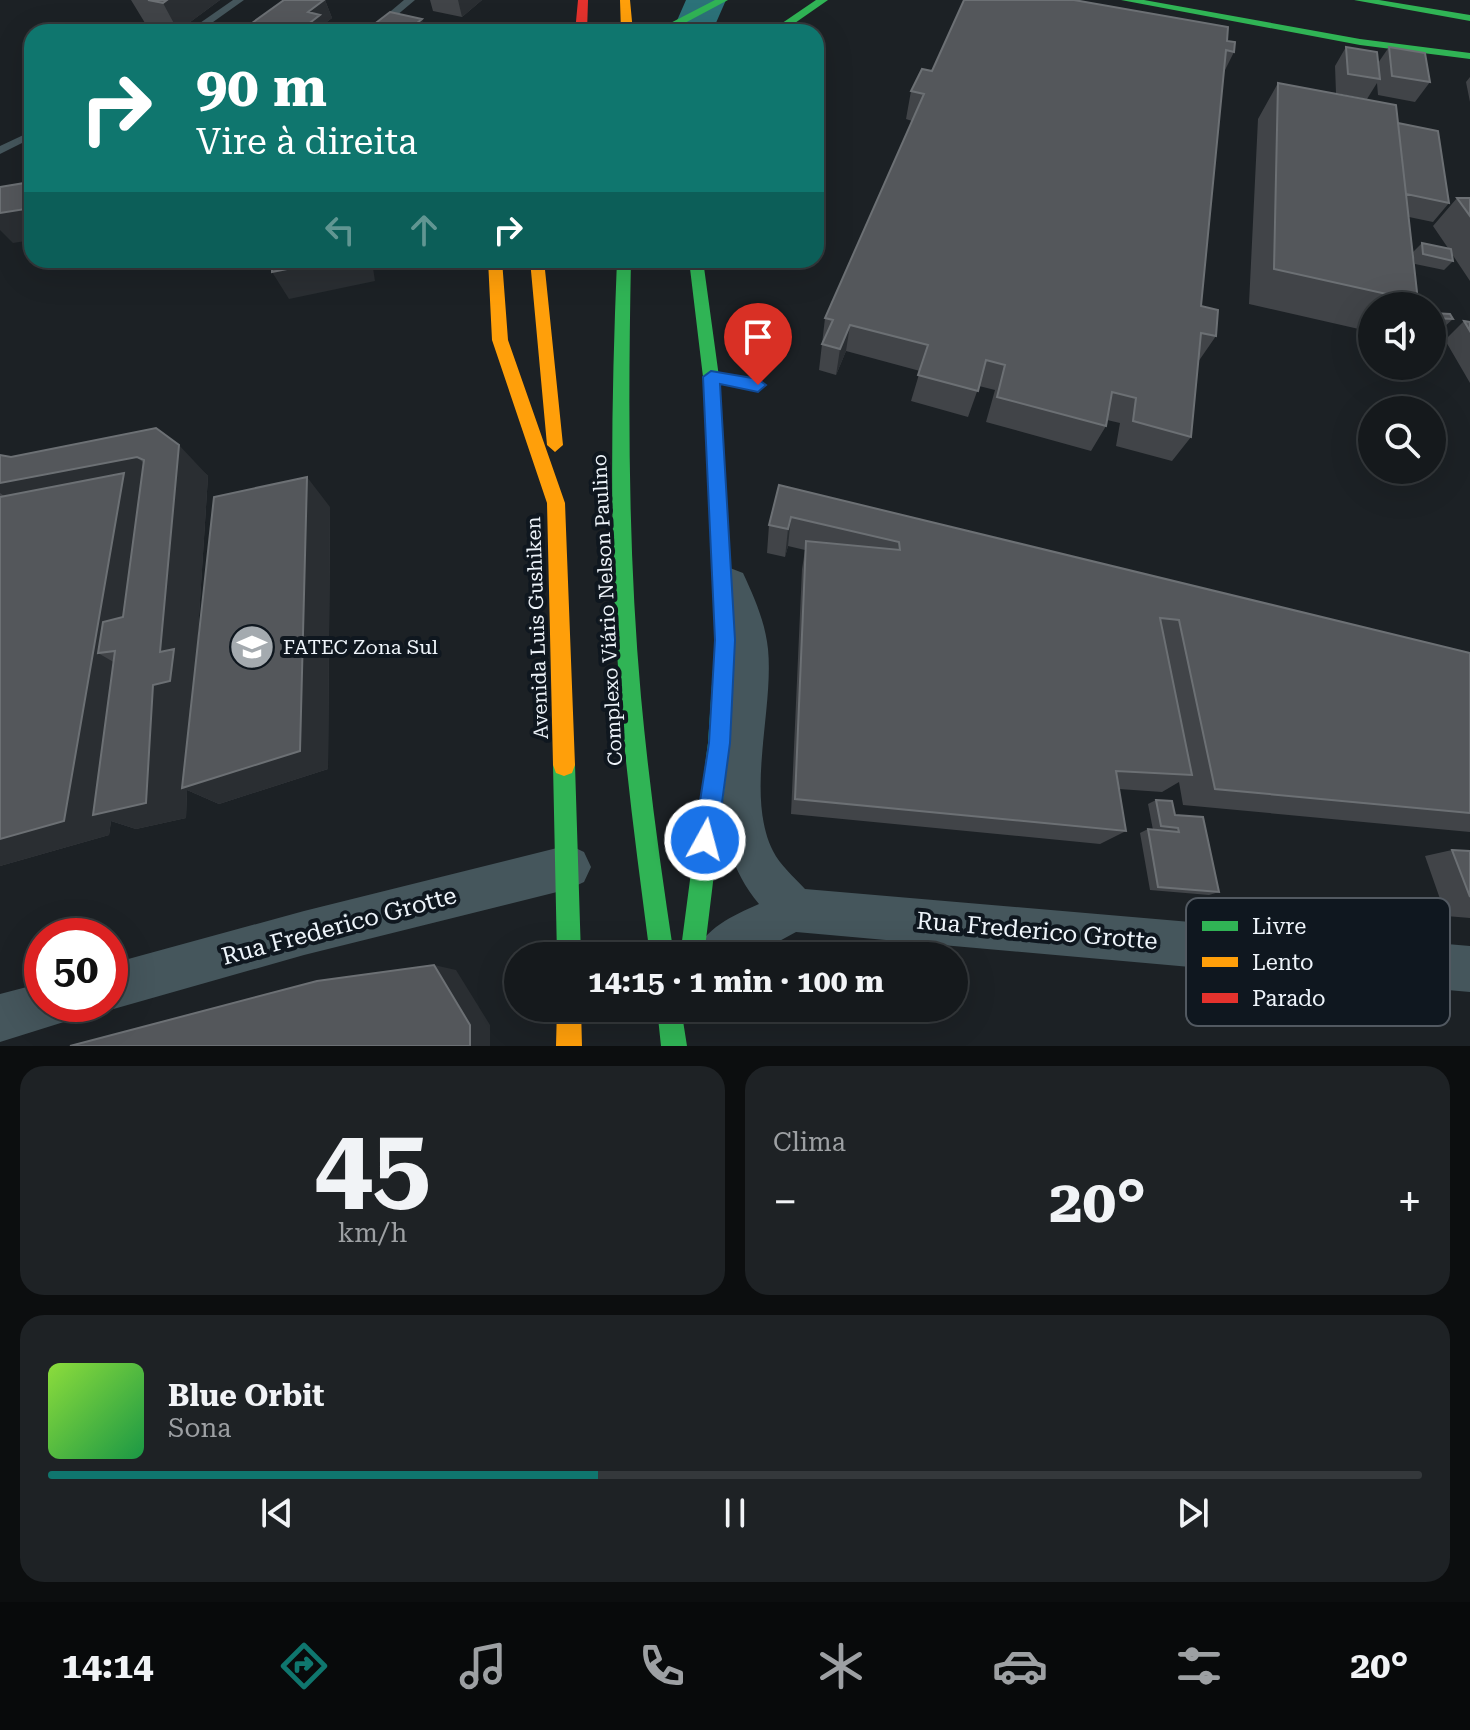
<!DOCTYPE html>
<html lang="pt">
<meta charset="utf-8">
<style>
:root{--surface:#15191c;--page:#1e2225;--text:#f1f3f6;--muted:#9da0a3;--line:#34383b;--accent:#0f766e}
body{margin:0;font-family:"Roboto Serif",serif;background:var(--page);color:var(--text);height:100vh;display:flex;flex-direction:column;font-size:30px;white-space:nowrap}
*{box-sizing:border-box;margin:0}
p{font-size:26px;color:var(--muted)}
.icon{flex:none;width:44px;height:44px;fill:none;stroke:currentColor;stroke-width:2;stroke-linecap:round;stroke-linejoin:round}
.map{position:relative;height:1046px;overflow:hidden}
.side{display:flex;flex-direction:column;gap:20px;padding:20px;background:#0c0e0f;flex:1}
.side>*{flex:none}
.hud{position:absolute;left:24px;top:24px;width:800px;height:244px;border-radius:24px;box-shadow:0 8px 32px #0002,0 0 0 2px var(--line);background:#0f766e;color:#fff;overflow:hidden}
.fabs{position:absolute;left:1358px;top:292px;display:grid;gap:16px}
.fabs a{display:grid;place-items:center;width:88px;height:88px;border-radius:50%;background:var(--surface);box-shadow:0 8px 32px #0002,0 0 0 2px var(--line);font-size:40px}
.speed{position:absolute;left:24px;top:918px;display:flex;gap:16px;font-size:40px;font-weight:700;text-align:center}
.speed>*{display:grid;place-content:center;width:104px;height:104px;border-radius:50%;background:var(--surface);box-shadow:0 8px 32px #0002,0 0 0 2px var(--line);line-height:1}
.speed .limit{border:12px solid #d22;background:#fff;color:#111}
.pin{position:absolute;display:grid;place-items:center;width:68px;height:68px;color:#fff;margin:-82px -34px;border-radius:50% 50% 50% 0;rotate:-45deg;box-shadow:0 0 8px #0007}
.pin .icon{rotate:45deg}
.me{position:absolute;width:88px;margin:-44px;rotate:7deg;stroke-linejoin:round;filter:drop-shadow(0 0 6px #0008)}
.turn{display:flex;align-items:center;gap:28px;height:168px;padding:0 40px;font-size:36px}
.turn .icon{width:104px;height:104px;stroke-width:2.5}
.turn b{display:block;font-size:56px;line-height:68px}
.lanes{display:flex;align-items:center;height:76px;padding:0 40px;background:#0003;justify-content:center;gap:40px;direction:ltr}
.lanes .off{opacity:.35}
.big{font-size:60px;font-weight:700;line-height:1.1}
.side .card{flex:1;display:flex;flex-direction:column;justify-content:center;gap:12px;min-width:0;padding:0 28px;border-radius:24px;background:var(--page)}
.side .dial{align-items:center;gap:0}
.dial b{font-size:104px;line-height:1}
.song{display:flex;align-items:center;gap:24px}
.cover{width:96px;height:96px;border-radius:12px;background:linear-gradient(135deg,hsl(90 70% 55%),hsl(140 70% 35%))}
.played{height:8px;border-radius:4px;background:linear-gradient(90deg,var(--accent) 40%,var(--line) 40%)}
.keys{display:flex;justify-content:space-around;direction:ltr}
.heat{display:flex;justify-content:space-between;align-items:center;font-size:44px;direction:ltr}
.side .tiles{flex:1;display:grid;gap:20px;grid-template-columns:1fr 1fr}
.card:last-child{grid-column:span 2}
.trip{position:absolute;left:504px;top:942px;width:464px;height:80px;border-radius:40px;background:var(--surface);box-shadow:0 8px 32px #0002,0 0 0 2px var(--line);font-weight:700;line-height:80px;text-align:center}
.dock{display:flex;height:128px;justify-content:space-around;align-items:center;background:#080a0b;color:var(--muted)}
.dock .icon{width:56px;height:56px}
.dock .selected{color:var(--accent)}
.dock b{font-size:36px;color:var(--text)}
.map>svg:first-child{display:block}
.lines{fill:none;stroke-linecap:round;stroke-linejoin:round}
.river{fill:#2c7279;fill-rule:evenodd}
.lane{fill:#45565c;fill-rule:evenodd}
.street{fill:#45565c;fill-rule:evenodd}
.fast{fill:#30b455;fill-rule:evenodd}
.slow{fill:#ff9f0a;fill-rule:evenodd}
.jam{fill:#e5322d;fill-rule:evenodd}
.wall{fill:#414448}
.shaded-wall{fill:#2a2e32}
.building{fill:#54575b;stroke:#6c7074;stroke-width:2}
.route{fill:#1a73e8;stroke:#114b97;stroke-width:2}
.labels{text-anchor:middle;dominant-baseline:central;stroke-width:8;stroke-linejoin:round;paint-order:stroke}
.street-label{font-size:20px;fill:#eef4fa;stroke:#0f171f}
.poi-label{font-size:20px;fill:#eef4fa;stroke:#0f171f;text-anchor:start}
.near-street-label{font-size:24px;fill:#eef4fa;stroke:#0f171f}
.key{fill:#0f171f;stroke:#525961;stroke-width:2}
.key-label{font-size:22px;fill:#eef4fa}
</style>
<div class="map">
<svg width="1470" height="1046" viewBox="0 0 1470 1046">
<rect width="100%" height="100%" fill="#1c2125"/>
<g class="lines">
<path class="river" d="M686,0H726L712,32H672Z"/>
<path class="lane" d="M233,0H244L199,32H187Z
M404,0H415L377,32H366Z
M32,131V138L0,154V146Z
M713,372L758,380L765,385L758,390L708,381L706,377L708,373Z"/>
<path class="street" d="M730,568L743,573C754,597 765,621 768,649C774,710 745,795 773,851C780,865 794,877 805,889L1470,946V992L796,932L752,956H693C705,928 732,916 759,904C695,828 737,736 731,649C729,625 721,605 712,584L717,573Z
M569,845L584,852L591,867L584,882L569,889L304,955L110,1010L95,1004H110V964L304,911Z
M42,983V1004H73L67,1021L0,1042V994Z"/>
<path class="fast" d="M715,0H728L668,32H653Z
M816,0H828L782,32H769Z
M1121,0H1144L1360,39L1470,53V59L1360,45Z
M1354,0H1379L1470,15V21Z
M617,260H631C628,406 628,552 641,697C649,784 661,870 674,956H650C639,870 627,784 620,697C609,551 611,406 617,260Z
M689,260H703L719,377L735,640L730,743L704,956H680L708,743L715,640L703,377Z
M564,754L572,757L575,765L581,956H557L553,765L556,757Z
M657,1008H681L687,1046H661Z"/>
<path class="slow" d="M620,0H630L633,32H621Z
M488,260H502L508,340L565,503L575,765L572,773L564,776L556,773L553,765L547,503L492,340Z
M530,260H544L563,445L555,452L547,445Z
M557,1008H581L582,1046H556Z"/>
<path class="jam" d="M578,0H588L587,32H575Z"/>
</g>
<path class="wall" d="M131,0H220L178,31L145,23Z
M284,0H325L332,18L324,24L327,32H256L252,23Z
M430,0H482L462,17L433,11Z
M1227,41L1234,52L1224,72L1201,306L1216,336L1198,362L1191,437L1172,461L1116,446L1120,423L1107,420L1106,426L1091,451L986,422L995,390L979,386L968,417L911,401L920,371L846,351L836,375L819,370L825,318L912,121L906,119L911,91L932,71Z
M1346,47L1378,63L1389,47L1430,82L1415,102L1378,95L1377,83L1367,99L1336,93L1335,66Z
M1470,77V102L1466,82Z
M1278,83L1398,124L1449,203L1433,222L1409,217L1418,301L1414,306H1372V332L1249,304L1258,119Z
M1457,198H1470V281L1452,254L1453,261L1444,270L1415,264L1413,252L1422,243L1448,248L1433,226Z
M1432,313L1453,319L1443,328H1432Z
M1464,321L1470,322V383L1445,340Z
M1386,366H1412L1407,371Z
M156,428L208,476L196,663L330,507L328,769L219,804L187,790L186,818L136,829L111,821L109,835L0,866V455L11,457Z
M779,485L1470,653V832L1183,805L1179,782L1162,792L1119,789L1126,831L1100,844L791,814L802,569L805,550L788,546L785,557L767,553L769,525Z
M1156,800L1175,815L1219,892L1209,895L1150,890L1140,833L1148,829L1153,830L1148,804Z
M1452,850L1470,851V918L1446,916L1425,856Z"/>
<path class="shaded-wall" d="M167,0H220L178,31L163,3Z
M324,0H325L332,18L324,24L327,32H298L308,12Z
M458,0H482L462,17Z
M422,19L426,32H406Z
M32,208V240L13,243L0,230V213Z
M141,260H201L149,270Z
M332,260H409V261L373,268L375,281L289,299L272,272Z
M850,325L846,351L836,375L840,349Z
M179,445L208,476L196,663L206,702L190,706L187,786L307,477L330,507L328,769L219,804L187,790L186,818L136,829L111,821L109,835L0,866V839L30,514L0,493V483L137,457L169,487L157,503L115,651L98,653L153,685L160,652Z
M791,517L788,546L785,557L788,529Z
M434,965L456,970L490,1025V1046H470Z"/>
<path class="building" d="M148,0H167L163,3Z
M284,0H324L308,12L320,15L298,32H259L266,27L252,23Z
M964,0H1074L1228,27L1227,41L1235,42L1234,52L1226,50L1201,306L1218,310L1216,336L1201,333L1191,437L1133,421L1136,398L1112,392L1106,426L997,397L1005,365L986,360L978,391L918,375L928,345L850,325L840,349L822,344L833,320L825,318L924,94L911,91L922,69L932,71Z
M390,12L422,19L406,32H364Z
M1346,47L1377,52L1380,79L1348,74Z
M1389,47L1425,53L1430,82L1392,76Z
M1278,83L1396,105L1418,301L1274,269Z
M1398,123L1438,131L1449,203L1406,194Z
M32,173V208L0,213V187L30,182Z
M1457,198H1470V216Z
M1422,243L1451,249L1453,261L1423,254Z
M272,260H332L272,272Z
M1432,313L1450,314L1453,319L1432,318Z
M1464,321L1470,322V331Z
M156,428L179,445L160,652L174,649L170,681L153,685L146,803L93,815L115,651L98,653L103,622L123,617L144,460L137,457L0,483V455L11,457Z
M124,473L64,821L0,839V497Z
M307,477L300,751L182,788L214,497Z
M779,485L1470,653V813L1215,789L1179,620L1160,618L1192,775L1116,771L1126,831L795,799L806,541L900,550L899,542L791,517L788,529L769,525Z
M1156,800L1172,801L1175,815L1203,817L1219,892L1158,887L1148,829L1179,832L1178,828L1161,826Z
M1452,850L1470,851V897Z
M434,965L470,1025V1046H70L317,981Z"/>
<path class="route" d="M711,371L758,379L766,385L758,392L720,384L735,640L730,743L717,840L713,848L705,851L697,848L694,840L709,743L715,640L703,377Z"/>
<defs>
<g id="university-disc" transform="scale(2.3)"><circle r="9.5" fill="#a4aaaf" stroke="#0f171f"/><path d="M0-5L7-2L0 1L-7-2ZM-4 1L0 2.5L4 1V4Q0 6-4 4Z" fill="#fff"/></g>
</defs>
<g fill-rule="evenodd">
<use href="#university-disc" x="252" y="647"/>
</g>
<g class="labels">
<g class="street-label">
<text transform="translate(607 610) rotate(-93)">Complexo Viário Nelson Paulino</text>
<text transform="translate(537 628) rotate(-92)">Avenida Luis Gushiken</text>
</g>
<g class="poi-label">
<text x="283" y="647">FATEC Zona Sul</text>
</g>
<g class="near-street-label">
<text transform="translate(339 926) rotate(-15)">Rua Frederico Grotte</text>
<text transform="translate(1037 931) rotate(5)">Rua Frederico Grotte</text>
</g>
</g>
<rect x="1186" y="898" width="264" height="128" rx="12" class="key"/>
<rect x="1202" y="921" width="36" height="10" fill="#30b455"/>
<rect x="1202" y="957" width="36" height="10" fill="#ff9f0a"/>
<rect x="1202" y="993" width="36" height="10" fill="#e5322d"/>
<g class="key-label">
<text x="1252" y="934">Livre</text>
<text x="1252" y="970">Lento</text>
<text x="1252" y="1006">Parado</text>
</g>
</svg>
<div class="fabs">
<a><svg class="icon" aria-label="sound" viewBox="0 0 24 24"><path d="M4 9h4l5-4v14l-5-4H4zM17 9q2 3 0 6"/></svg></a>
<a><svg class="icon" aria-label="search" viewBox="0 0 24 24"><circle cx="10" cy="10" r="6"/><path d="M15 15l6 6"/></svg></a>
</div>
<div class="speed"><div class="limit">50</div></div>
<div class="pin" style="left:758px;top:385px;background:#d93025"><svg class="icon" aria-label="arrive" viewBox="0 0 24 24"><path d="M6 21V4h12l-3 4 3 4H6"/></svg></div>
<svg class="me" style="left:705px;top:840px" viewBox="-20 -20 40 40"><circle r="17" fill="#1a73e8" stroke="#fff" stroke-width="3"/><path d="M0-11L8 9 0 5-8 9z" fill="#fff"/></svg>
<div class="trip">14:15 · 1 min · 100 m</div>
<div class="hud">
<div class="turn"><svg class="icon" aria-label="right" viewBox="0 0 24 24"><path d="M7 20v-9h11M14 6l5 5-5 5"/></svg><div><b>90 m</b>Vire à direita</div></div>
<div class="lanes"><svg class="icon off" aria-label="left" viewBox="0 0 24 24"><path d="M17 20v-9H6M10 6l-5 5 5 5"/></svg><svg class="icon off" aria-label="ahead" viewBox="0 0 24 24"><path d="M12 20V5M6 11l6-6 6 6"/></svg><svg class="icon" aria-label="right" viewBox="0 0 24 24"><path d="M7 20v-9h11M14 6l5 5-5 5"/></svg></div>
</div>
</div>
<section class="side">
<div class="tiles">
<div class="card dial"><b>45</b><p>km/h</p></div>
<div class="card"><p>Clima</p>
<div class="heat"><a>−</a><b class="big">20°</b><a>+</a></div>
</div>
<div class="card">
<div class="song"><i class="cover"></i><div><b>Blue Orbit</b><p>Sona</p></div></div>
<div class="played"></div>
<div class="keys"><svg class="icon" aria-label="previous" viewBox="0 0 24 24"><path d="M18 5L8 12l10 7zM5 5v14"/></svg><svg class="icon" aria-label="pause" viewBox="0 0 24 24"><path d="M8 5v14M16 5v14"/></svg><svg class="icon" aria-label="next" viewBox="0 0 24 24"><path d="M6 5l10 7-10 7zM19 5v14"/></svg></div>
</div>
</div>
</section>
<nav class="dock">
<b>14:14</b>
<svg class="icon selected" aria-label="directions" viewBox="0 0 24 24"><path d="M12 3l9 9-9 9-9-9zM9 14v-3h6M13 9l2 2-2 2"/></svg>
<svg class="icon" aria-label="music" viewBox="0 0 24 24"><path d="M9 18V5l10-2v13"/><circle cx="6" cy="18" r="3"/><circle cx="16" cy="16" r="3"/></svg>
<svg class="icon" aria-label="phone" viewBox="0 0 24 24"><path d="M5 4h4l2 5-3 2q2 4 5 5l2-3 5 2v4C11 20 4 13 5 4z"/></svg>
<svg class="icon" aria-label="climate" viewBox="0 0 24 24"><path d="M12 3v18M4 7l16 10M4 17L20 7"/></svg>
<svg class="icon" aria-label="car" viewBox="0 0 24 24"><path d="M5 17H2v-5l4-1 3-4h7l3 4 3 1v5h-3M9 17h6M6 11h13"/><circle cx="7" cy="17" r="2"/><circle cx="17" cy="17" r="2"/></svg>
<svg class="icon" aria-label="filters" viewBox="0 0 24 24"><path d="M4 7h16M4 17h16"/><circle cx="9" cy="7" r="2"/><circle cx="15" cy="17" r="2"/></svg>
<b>20°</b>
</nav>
